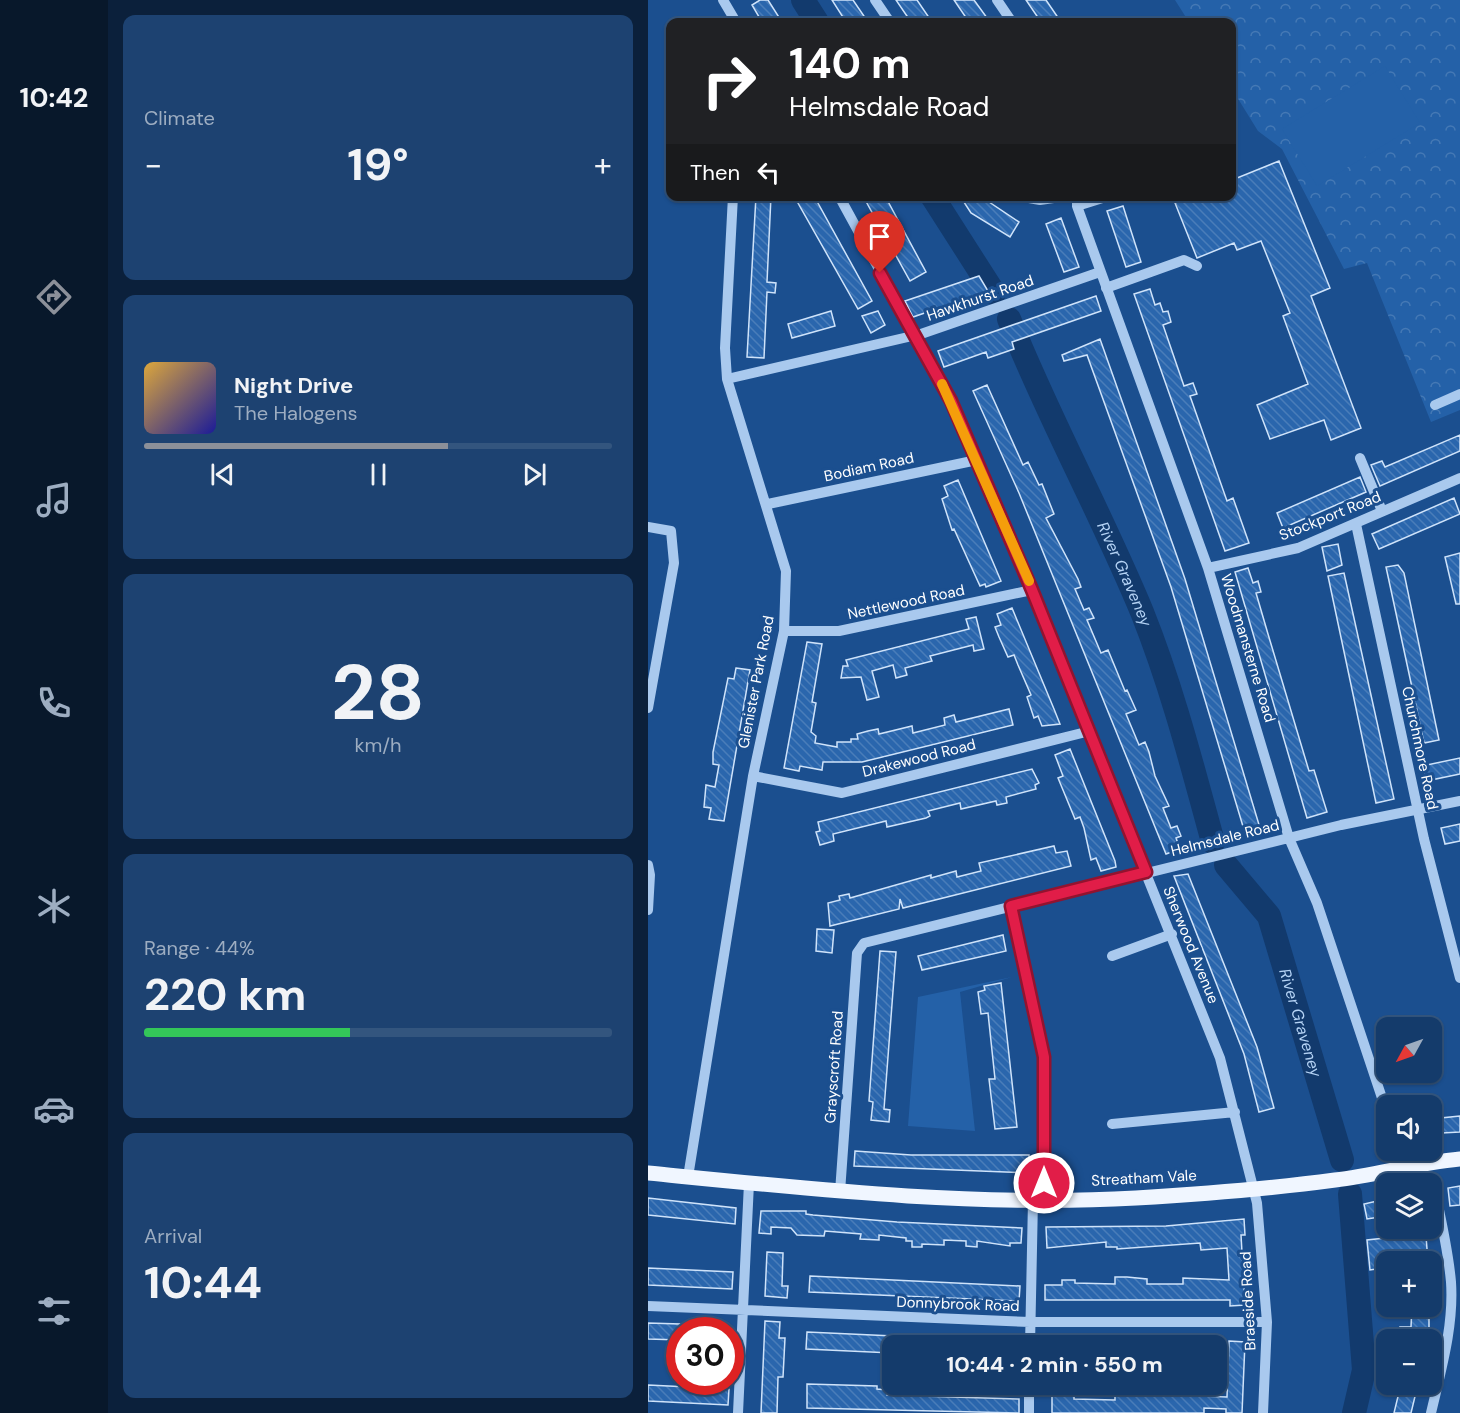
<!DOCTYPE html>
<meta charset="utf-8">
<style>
:root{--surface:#143b6b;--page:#1d4271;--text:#f1f3f6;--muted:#9dadc1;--line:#33557e;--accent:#8c9099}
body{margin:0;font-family:"DM Sans",sans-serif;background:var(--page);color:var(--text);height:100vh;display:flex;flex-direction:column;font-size:22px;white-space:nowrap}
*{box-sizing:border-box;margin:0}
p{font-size:20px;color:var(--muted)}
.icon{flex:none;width:33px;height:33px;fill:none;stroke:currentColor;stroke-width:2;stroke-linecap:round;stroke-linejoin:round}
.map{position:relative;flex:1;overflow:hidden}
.drawer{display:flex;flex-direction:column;gap:15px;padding:15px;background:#0b203b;width:540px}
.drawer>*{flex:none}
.top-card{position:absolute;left:18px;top:18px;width:570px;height:183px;border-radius:12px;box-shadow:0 2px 4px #0004,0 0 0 2px var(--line);background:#202124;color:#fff;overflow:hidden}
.needle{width:39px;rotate:230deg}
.tools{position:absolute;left:728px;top:1017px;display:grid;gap:12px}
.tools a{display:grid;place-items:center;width:66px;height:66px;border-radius:12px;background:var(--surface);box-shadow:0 2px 4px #0004,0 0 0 2px var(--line);font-size:30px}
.speed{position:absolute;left:18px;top:1317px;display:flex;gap:12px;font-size:30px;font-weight:700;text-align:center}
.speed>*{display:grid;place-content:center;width:78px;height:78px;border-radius:50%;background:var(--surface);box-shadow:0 2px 4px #0004,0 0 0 2px var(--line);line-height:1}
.speed .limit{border:9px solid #d22;background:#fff;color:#111}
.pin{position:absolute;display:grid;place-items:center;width:51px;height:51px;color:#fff;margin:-62px -26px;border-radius:50% 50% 50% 0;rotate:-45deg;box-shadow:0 0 6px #0007}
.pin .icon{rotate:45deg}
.me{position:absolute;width:66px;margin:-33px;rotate:0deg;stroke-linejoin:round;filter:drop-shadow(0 0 4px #0008)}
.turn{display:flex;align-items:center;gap:21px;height:126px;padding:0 24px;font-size:27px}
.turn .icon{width:78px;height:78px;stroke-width:2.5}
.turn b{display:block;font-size:42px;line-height:51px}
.then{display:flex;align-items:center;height:57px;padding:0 24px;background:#0003;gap:12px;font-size:22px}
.big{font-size:45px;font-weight:700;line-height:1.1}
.drawer .widget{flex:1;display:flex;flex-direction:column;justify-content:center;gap:9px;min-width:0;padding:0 21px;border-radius:12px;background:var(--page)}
.drawer .dial{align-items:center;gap:0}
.dial b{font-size:78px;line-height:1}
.song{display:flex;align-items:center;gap:18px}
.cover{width:72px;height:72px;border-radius:9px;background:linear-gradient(135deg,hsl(40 70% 55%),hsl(240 70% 35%))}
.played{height:6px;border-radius:3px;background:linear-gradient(90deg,var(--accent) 65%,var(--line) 65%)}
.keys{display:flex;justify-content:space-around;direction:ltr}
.heat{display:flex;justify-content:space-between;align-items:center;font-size:33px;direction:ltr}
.charge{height:9px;border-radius:4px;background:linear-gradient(90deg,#34c759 44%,var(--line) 0)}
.trip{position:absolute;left:234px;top:1335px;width:345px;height:60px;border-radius:12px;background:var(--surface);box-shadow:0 2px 4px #0004,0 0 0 2px var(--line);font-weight:700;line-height:60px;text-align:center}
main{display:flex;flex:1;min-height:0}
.tab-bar{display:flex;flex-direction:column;width:108px;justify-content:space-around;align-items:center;background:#08182b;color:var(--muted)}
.tab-bar .icon{width:42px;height:42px}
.tab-bar .on{color:var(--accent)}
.tab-bar b{font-size:27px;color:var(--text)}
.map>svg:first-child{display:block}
.park{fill:url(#park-crowns)}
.garden{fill:#2461a8}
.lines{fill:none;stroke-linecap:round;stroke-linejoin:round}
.river{stroke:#123a6d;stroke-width:24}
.building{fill:url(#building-back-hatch);stroke:#cfe3fa;stroke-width:1.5}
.minor{stroke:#a9c9ee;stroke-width:10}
.major{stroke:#f0f6ff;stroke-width:15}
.route-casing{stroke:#92132f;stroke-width:15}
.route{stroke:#e11d48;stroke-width:10}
.slow{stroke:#f59e0b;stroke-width:10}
.labels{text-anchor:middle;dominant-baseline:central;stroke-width:6;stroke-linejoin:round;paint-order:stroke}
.street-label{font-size:15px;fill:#fff;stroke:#1b4f8f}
.water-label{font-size:16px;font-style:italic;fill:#b5d3f5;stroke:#1b4f8f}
</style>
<main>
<nav class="tab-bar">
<b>10:42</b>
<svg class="icon on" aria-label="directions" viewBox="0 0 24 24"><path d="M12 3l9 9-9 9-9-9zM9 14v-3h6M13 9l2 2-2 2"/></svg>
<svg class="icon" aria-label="music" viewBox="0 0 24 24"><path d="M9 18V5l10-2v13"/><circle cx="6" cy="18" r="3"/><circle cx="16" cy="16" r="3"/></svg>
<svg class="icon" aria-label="phone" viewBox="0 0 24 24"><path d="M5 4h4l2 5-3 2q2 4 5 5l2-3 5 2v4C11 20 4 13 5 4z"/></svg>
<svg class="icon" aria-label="climate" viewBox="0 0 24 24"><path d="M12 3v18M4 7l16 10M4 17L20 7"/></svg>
<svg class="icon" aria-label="car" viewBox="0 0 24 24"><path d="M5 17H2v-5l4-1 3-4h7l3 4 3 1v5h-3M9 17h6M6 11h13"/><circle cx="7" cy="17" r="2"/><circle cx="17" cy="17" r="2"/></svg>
<svg class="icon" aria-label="filters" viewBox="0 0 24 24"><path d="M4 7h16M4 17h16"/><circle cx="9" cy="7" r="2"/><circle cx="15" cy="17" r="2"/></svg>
</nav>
<section class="drawer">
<div class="widget"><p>Climate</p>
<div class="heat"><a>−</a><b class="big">19°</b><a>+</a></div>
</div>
<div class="widget">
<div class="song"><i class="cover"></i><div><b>Night Drive</b><p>The Halogens</p></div></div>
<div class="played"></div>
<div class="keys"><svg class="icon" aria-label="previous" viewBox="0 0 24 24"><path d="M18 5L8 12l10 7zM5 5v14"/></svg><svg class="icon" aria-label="pause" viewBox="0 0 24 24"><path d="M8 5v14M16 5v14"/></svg><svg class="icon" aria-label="next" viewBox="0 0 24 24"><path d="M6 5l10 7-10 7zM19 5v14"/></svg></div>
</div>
<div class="widget dial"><b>28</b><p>km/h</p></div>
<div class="widget"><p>Range · 44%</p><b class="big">220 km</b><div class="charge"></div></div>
<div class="widget"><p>Arrival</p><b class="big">10:44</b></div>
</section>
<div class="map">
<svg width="812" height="1413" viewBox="0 0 812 1413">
<defs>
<pattern id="park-crowns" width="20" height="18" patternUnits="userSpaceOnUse" patternTransform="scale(1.5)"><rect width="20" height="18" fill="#2461a8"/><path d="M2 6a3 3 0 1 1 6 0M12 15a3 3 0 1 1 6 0" fill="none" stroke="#4579b5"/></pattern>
<pattern id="building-back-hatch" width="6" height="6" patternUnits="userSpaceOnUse" patternTransform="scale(1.5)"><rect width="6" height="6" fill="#2a66ad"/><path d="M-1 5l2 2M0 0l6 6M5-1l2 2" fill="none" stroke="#4a7db9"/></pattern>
</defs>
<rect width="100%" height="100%" fill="#1b4f8f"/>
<path class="park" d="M527,0H812V410L783,422L719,263L696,269L634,149L610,131L584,89V22H541Z"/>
<path class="garden" d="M737,66L772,123L669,186L634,129Z
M364,977L312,992L327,1131L260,1126L270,997Z"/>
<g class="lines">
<g class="river">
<path d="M155,0L169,22"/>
<path d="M284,196L346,293"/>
<path id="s1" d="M361,319C401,419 453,513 494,612C524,687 544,765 565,842"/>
<path id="s2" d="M578,865L621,916L694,1160"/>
<path d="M702,1194L716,1370L706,1413"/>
</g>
</g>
<path class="building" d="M112,0H120L134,22H114L104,5Z
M184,0H205L220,22H198Z
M248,0H269L284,22H263Z
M306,0H326L342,22H321Z
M378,0H398L413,22H393Z
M631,161L682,288L663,296L713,428L683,440L676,420L622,439L609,405L660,384L635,316L642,313L613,241L589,250L586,243L549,258L527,203L543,196H584V180Z
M108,196H123L119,282L128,283L127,293L119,292L116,358L99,357Z
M146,196H166L224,301L210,309Z
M215,196H237L278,272L262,281Z
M312,196H332L371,222L362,237L323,213Z
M475,206L493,262L478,267L459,211Z
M413,218L431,267L416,272L398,224Z
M331,276L340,291L265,317L257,301Z
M502,289L507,305L512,303L515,312L520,311L523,322L515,325L536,386L545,383L549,394L542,396L579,501L585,498L601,543L577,551L486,294Z
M448,296L453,311L364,342L366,349L340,358L338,352L296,367L290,351Z
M183,311L187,326L144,338L140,324Z
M230,311L237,325L223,333L214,316Z
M452,339L537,579L612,828L597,833L523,587L439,355L416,361L414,355Z
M339,385L375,465L380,462L391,485L394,484L406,514L398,518L430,579L433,587L427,589L436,610L441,608L446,618L439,620L453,653L460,650L477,691L479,690L488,710L478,714L491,745L497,742L501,752L507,776L521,806L515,808L523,828L529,826L533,836L528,838L532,849L518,854L371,493L325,391Z
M812,435V451L732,486L723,465L734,461L737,467Z
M712,477L718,492L635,528L629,513Z
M310,480L353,581L338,587L337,584L332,586L306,529L304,530L294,499L300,496L296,486Z
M806,498L812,514L731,549L724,534Z
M690,544L694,565L679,571L674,547Z
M812,553V604H808L797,557Z
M750,565L756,573L791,740L776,743L738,567Z
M600,568L605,583L610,581L613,592L608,593L620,634L661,771L666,770L679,812L659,818L587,572Z
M696,573L746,799L728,803L680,576Z
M364,608L406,709L412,724L394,726L390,716L386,718L379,697L383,695L370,665L366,655L360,657L351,637L347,627L353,625L349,614Z
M328,617L336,649L326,651L325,645L282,656L284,661L257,668L259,675L248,678L245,665L224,671L231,697L219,700L213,677L193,678L195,666H200L198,660L321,629L318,619Z
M159,642L174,644L164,702L168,703L163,732L168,736L167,743L189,747V742H203V739H210L209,734L220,731L230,729L231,734L264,726L265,733L297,725L296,718L306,715L308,722L361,709L365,725L214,762H175L174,770L152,766L151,771L136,768Z
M88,668L102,670L76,821L61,819L63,808L56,807L58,785L67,787L71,765L65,764V752L80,678L86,679Z
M422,749L467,861L468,867L453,871L448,858L443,860L436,828L432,817L427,819L410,778L415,776L407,755Z
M812,758V774L778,781L774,766Z
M384,769L391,783L387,785L388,789L358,797L359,803L349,805L348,801L313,809L312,803L280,811L282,816L278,818L239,827L238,821L185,834L186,841L172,845L168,832L172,831L170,822Z
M812,824V841L797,844L793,828Z
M406,846L408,853L419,851L423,866L255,908L252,899L251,909L182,926L180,903L192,900L191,896L201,894L202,898L283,875V878L308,871L309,877L333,871L331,863Z
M540,874L609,1047L626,1108L611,1112L596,1054L526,876Z
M169,929L186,930L184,953L168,951Z
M355,935L358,951L274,970L270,956Z
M232,951L248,952L236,1109L242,1110L241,1122L223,1120L225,1102L221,1101Z
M353,983L369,1127L347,1129L341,1079H347L340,1013L333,1014L330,992L337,990L336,986Z
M812,1116V1132L794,1133L793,1118Z
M207,1151L263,1155H381V1173L206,1166Z
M812,1186V1205L802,1206L800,1188Z
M0,1198L88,1208L87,1224L0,1215Z
M738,1199V1216L719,1219L716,1204Z
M113,1211H158V1214L165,1215L249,1222L374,1228L373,1243H362V1246L329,1241V1247L318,1246V1241L296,1240V1245L274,1244V1247H264V1241H258V1238L231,1235V1240L212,1239L213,1234L177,1231L176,1236L149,1235L143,1228L123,1227V1234L111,1233Z
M596,1219L597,1235H593L597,1305L582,1306V1300H397V1285H414V1280H427V1283L467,1284V1277H479L499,1279V1284H535V1278L581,1280L579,1248L553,1250L552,1243L469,1249V1247H458V1242L399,1248L398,1227L518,1226Z
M769,1230L771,1237L778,1236L780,1262H759L758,1251L733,1254L735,1268L722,1270L719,1240L756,1236V1233Z
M119,1252L135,1253L134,1286H140L139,1298L117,1296Z
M0,1268L85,1272L84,1289L0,1285Z
M162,1276L372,1286L371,1301L161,1292Z
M764,1306H781V1340L753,1338L752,1327H763Z
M117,1321L132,1322L131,1338H137L135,1377H130L129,1413H113Z
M0,1323L32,1324V1340L0,1339Z
M159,1332L267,1337V1346H244V1353L158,1349Z
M581,1341L597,1342L594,1413H578V1409L556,1408V1413H404V1384H419V1391H426V1399L467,1400V1393L579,1397Z
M159,1384L229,1386V1389L239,1390V1395L371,1399V1413L159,1408Z
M753,1384H770L763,1413H746Z
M0,1385L81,1389L80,1405L0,1401Z"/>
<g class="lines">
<path class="minor" d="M75,0L88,22
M227,0L242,22
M349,0L364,22
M191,196L303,401L384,590L572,1058L609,1203L619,1322L615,1413
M370,196L392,200L419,196
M429,196V206L560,568L641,838L669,903L738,1110
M429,206L461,196
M458,288L536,260L549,266
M79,379L273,334L452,272
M787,405L812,394
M712,458L734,511
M120,504L329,460
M708,524L776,839L812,978
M0,527L23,531L26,563L0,708
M560,568L650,548L812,478
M136,631H191L384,590
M105,776L194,793L442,731
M0,865L2,875L0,910
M363,906L396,1057V1200
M464,956L524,934
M464,1124L587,1112
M752,1150L756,1166
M40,1177L105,776L136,631L138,571L79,379L77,348L85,196
M192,1192L209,953L216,943L693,825L812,801
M0,1306L382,1322H619
M382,1346L385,1200
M90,1413L101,1183
M381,1413V1384
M783,1413C793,1370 806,1326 803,1282C800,1248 792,1215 785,1182"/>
<path class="major" d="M0,1173C162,1189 325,1207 488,1198C555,1194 621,1189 687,1180C729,1175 769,1163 812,1159"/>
</g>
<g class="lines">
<g class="route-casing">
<path id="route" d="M232,273L303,401L384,590L498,872L363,906L396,1057V1183"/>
</g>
<use href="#route" class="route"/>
<path class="slow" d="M294,384L381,581"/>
</g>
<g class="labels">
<g class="street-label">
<text transform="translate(332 298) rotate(-19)">Hawkhurst Road</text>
<text transform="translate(221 467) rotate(-12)">Bodiam Road</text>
<text transform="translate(682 516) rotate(-22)">Stockport Road</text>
<text transform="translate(258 602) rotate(-12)">Nettlewood Road</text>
<text transform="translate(600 648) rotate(73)">Woodmansterne Road</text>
<text transform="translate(108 682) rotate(-79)">Glenister Park Road</text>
<text transform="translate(772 748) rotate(78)">Churchmore Road</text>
<text transform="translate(271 758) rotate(-14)">Drakewood Road</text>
<text transform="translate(577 838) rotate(-14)">Helmsdale Road</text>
<text transform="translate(543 945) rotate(68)">Sherwood Avenue</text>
<text transform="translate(186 1067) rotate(-86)">Grayscroft Road</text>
<text transform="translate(496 1178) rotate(-3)">Streatham Vale</text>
<text transform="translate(600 1301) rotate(-93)">Braeside Road</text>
<text transform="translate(310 1304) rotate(2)">Donnybrook Road</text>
</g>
<g class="water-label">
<text stroke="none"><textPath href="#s1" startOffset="280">River Graveney</textPath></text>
<text stroke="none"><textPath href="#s2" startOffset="178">River Graveney</textPath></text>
</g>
</g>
</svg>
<div class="tools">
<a><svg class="needle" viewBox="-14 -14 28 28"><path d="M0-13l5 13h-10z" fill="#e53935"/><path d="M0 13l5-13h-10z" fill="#9dadc1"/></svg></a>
<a><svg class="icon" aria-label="sound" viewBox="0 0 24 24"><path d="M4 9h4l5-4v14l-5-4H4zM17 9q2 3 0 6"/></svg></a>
<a><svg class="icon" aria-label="layers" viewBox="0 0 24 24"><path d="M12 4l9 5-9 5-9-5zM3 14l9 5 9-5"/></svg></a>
<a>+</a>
<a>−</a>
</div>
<div class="speed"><div class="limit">30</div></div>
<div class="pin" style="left:232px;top:273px;background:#d93025"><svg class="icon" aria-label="arrive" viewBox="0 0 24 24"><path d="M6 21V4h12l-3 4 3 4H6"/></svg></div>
<svg class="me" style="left:396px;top:1183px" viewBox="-20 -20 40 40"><circle r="17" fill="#e11d48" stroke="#fff" stroke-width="3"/><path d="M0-11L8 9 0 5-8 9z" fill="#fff"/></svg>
<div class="trip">10:44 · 2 min · 550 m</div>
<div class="top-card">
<div class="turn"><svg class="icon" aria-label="right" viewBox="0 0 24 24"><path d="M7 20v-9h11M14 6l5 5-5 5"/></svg><div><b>140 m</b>Helmsdale Road</div></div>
<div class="then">Then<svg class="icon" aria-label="left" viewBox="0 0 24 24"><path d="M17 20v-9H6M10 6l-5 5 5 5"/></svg></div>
</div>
</div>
</main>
